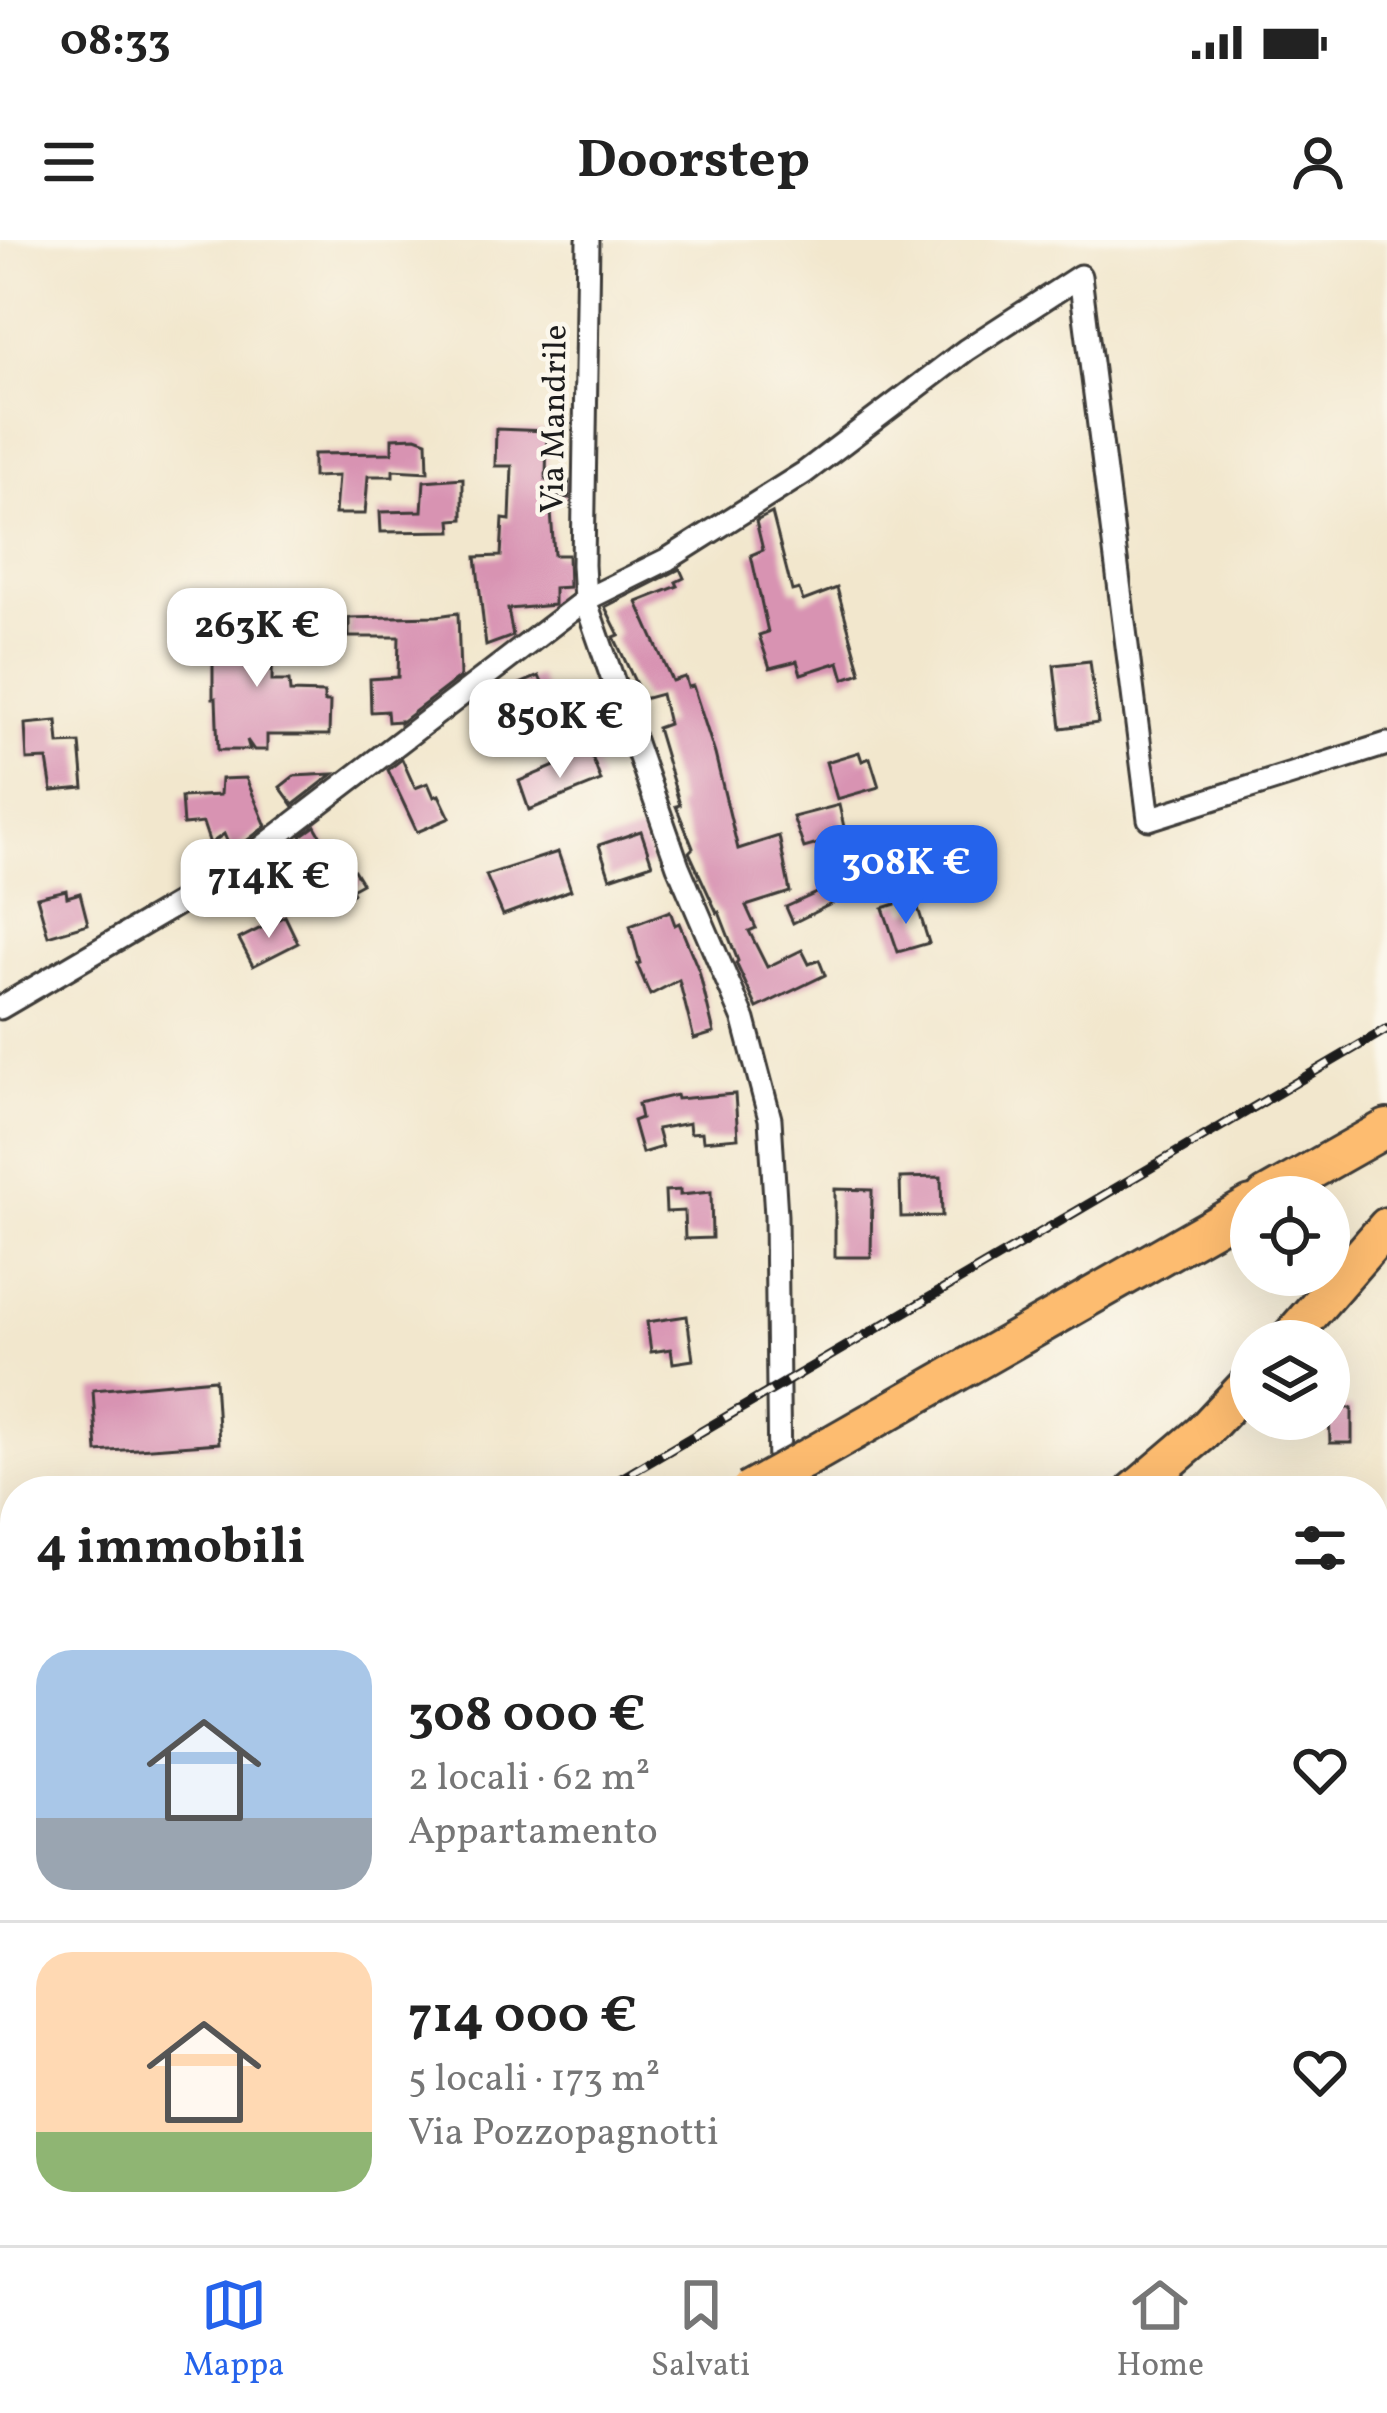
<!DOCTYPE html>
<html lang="it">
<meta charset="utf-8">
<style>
body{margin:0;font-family:Vollkorn,serif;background:#f6f6f6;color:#222;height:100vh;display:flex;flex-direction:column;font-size:45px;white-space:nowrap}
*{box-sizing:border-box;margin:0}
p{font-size:39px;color:#767676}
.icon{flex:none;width:66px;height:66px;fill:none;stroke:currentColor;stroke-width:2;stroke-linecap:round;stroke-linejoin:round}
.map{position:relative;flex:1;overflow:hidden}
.details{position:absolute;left:0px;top:1236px;width:1389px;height:771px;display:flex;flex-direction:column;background:#fff;border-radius:48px 48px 0 0;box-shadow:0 12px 48px #0002}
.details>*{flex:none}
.buttons{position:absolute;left:1230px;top:936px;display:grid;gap:24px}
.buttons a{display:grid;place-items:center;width:120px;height:120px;border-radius:50%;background:#fff;box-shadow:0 12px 48px #0002;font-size:60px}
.price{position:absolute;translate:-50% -102px;padding:0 27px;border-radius:24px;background:#fff;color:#222;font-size:39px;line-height:78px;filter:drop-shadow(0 3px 6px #0008)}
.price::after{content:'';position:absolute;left:50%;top:72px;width:36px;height:27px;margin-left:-18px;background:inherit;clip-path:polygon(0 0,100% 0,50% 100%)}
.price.selected{background:#2563eb;color:#fff}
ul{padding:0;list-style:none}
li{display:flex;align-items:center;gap:36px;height:300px;padding:0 36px}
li+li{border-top:3px solid #e0e0e0}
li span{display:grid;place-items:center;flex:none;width:336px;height:240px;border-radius:36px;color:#555}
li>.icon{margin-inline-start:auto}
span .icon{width:144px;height:144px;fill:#fffc;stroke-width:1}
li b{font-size:51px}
h2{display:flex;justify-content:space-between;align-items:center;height:144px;padding:0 36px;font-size:51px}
.status{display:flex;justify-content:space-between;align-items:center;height:84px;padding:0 60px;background:#fff;direction:ltr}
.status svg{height:33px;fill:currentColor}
header{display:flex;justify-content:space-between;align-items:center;height:156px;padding:0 36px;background:#fff;font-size:54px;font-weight:700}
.tab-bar{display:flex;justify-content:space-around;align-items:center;height:168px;border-top:3px solid #e0e0e0;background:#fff;font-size:33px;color:#767676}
.tab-bar a{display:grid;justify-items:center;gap:6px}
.tab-bar .selected{color:#2563eb}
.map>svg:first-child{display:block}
.building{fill:#d893b2}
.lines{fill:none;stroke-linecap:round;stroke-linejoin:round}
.minor-casing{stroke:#3c3a37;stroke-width:27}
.trunk-casing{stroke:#3c3a37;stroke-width:42}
.minor{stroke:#fff;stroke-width:21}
.trunk{stroke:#fdbc6f;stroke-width:36}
.rail-casing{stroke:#1c1c1c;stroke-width:10}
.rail{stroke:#fbf7ec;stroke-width:6;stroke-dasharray:18;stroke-linecap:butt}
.trunk-bridge-casing{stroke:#3c3a37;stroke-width:42;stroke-linecap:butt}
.trunk-bridge{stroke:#fdbc6f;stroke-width:36}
.labels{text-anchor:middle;stroke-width:9;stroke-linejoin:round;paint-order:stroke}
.street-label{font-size:33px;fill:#1c1c1c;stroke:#fbf7ec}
</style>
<div class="status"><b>08:33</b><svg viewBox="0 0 49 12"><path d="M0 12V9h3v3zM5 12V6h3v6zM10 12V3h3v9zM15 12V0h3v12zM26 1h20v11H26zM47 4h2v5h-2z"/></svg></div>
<header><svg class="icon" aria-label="menu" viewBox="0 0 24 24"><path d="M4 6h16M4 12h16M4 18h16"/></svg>Doorstep<svg class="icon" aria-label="person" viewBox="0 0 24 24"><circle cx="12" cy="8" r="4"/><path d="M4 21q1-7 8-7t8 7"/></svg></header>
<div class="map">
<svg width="1387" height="2005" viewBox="0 0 1387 2005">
<rect width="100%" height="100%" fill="#fbf7ec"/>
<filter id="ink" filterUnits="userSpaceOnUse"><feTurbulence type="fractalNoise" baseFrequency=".00833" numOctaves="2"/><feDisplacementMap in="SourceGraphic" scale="24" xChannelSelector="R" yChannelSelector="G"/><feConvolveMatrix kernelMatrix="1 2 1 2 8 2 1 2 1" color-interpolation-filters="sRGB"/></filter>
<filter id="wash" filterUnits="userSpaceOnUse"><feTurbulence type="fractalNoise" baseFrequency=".004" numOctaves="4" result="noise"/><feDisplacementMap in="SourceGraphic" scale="48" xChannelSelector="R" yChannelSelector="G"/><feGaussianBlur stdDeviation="2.7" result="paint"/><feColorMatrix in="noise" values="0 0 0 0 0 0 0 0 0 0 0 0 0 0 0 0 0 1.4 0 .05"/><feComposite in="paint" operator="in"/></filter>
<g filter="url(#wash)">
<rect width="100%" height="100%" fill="#f2e7cd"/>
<g id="blocks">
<!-- building -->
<g class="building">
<path d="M496,189L547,191L546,240L569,241V258L550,257L554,315H568L569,347L554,348V365L508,369L513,396L486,406L476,317L501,316L503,279L510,280L512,226H495Z"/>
<path d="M416,197L427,201L428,232L393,230V236H368L365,274H335L338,236L313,237V214L392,213V198Z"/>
<path d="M463,238V279L451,280L452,291L381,292L380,272L422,271L424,241Z"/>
<path d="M772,273L792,351L799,349L803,361L837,348L861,433L844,439L839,422L801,434L797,421L770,428L759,395L768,392L751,315L763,310L756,281Z"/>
<path d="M680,329L684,338L676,342L678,346L637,362L672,441L685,437L688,447L693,446L715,514L738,609L779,596L790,652L746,666L756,688L749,691L767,727L802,710L809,724L819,720L825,735L757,768L736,723L738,721L719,672L717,673L689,612L693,608L676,566L680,565L657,488L668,484L661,454L643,459L614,397L619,395L605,367Z"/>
<path d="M458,373L460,437L400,483V481L388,482L387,471L371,472L370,439L398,437L399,397H349V378L437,376Z"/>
<path d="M213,378L273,379L272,441H289L290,452L324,453V462H330L329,495H267V510H254L247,500L250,510H218L216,458H213Z"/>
<path d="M1090,421L1098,483L1061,488L1054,425Z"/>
<path d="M539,436L552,465L521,476L510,448Z"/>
<path d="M57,481L59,504L80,503L84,548L52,551L47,519L27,520L25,484Z"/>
<path d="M590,511L601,541L529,570L519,541Z"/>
<path d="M859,512L862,521L870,518L879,547L837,559L826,522Z"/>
<path d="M402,519L415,548L428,543L434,557L439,555L450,578L417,592L388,530Z"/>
<path d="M333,534L293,565L280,547L294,536Z"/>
<path d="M246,538L266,586L232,612L224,594L210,604L203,583L183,585L181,557L220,555L221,539Z"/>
<path d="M839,565L846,596L804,608L793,577Z"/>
<path d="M315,586L344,636L354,630L362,643L351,649L353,653L340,661L301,596Z"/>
<path d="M641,591L652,624L610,638L599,605Z"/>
<path d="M558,612L571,650L503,675L486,635Z"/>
<path d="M835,640L841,659L793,683L786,667L819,652L818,647Z"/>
<path d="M66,650L67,657L80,653L88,684L48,696L37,657Z"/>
<path d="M902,662L905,672L918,668L929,703L898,712L883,668Z"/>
<path d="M670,671L675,685L679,683L699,731L714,793L694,799L679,740L650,755L637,724L640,723L630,686Z"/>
<path d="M285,676L298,703L253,726L239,699Z"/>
<path d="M735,854L738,898L703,901L702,892L690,893L689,883L657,889L662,907L642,913L633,881L641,878L638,864L676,855L677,859Z"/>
<path d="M941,937L942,976L901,977L900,938Z"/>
<path d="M835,949L872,950L871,1017H835Z"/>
<path d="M680,950V955L711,952L712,998L685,999L684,971L666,972L665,951Z"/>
<path d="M687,1076L693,1120L673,1123L671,1109L651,1112L647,1082Z"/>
<path d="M215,1139L219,1203L97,1212L93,1150Z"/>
<path d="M1329,1168H1352V1203H1330Z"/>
<path d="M15,1402V1461L0,1462V1403Z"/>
</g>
</g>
</g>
<g filter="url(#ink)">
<use href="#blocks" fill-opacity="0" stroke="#3c3a37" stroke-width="3"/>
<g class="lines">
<defs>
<g id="minor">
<path d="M588,0L583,325L585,360L678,626L744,780L770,879L776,976L779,1239"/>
<path d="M0,768L225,636L585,360L668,319L804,233L966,110L1080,36L1149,579L1387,504"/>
<path d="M0,1504L15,1503"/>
<path d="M1374,1808L1387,1816"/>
<path d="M788,1992V2005"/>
<path d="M64,2005L65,1992"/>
<path d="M1379,2005L1387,1908"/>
</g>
<g id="trunk">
<path d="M1265,957L1387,888"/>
<path d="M1287,1101L1387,986"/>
<path d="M802,1221L1251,965"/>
<path d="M1134,1251L1202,1193L1251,1141"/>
<path d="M0,1772L15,1763"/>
</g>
</defs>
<!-- minor casing -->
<use href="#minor" class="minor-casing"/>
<!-- trunk casing -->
<use href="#trunk" class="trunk-casing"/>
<!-- minor -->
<use href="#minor" class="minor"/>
<!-- trunk -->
<use href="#trunk" class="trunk"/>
<defs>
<g id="rail">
<path d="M600,1251L1387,789"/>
<path d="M0,1610L15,1600"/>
</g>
</defs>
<!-- rail casing -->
<use href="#rail" class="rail-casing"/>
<!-- rail -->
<use href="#rail" class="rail"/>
<defs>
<path id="trunk-bridge" d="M748,1251L802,1221"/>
</defs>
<!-- trunk-bridge casing -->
<use href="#trunk-bridge" class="trunk-bridge-casing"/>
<!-- trunk-bridge -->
<use href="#trunk-bridge" class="trunk-bridge"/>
</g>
</g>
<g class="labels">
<!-- street labels -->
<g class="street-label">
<text transform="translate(552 179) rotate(-89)" y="12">Via Mandrile</text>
</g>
</g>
</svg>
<div class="buttons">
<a><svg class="icon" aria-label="locate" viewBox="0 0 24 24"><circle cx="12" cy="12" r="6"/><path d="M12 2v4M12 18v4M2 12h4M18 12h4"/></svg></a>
<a><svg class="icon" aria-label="layers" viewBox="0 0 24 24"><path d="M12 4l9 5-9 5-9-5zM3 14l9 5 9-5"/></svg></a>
</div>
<b class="price" style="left:257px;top:450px">263K €</b>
<b class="price" style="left:560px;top:541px">850K €</b>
<b class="price selected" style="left:906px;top:687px">308K €</b>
<b class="price" style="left:269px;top:701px">714K €</b>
<section class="details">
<h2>4 immobili<svg class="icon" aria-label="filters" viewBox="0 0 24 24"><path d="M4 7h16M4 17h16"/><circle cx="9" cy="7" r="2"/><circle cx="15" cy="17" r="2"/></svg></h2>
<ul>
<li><span style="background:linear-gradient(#a9c7e8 70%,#9aa5b1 0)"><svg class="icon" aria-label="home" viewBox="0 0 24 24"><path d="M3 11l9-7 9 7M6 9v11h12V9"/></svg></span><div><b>308 000 €</b><p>2 locali · 62 m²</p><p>Appartamento</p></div><svg class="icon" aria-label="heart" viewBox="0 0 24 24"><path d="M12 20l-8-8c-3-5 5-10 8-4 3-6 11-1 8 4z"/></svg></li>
<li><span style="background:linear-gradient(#ffd9b3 75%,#8fb573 0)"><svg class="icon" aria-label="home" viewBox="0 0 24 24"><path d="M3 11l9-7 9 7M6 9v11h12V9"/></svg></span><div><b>714 000 €</b><p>5 locali · 173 m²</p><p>Via Pozzopagnotti</p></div><svg class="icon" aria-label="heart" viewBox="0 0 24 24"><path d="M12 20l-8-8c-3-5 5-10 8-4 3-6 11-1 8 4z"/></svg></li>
</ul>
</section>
</div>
<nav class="tab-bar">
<a class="selected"><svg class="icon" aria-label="map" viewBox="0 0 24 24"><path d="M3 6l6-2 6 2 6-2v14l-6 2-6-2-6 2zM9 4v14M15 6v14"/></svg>Mappa</a>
<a><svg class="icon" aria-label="saved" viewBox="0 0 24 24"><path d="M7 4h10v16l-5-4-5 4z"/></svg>Salvati</a>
<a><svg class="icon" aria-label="home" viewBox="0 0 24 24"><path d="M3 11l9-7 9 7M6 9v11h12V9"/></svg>Home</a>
</nav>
